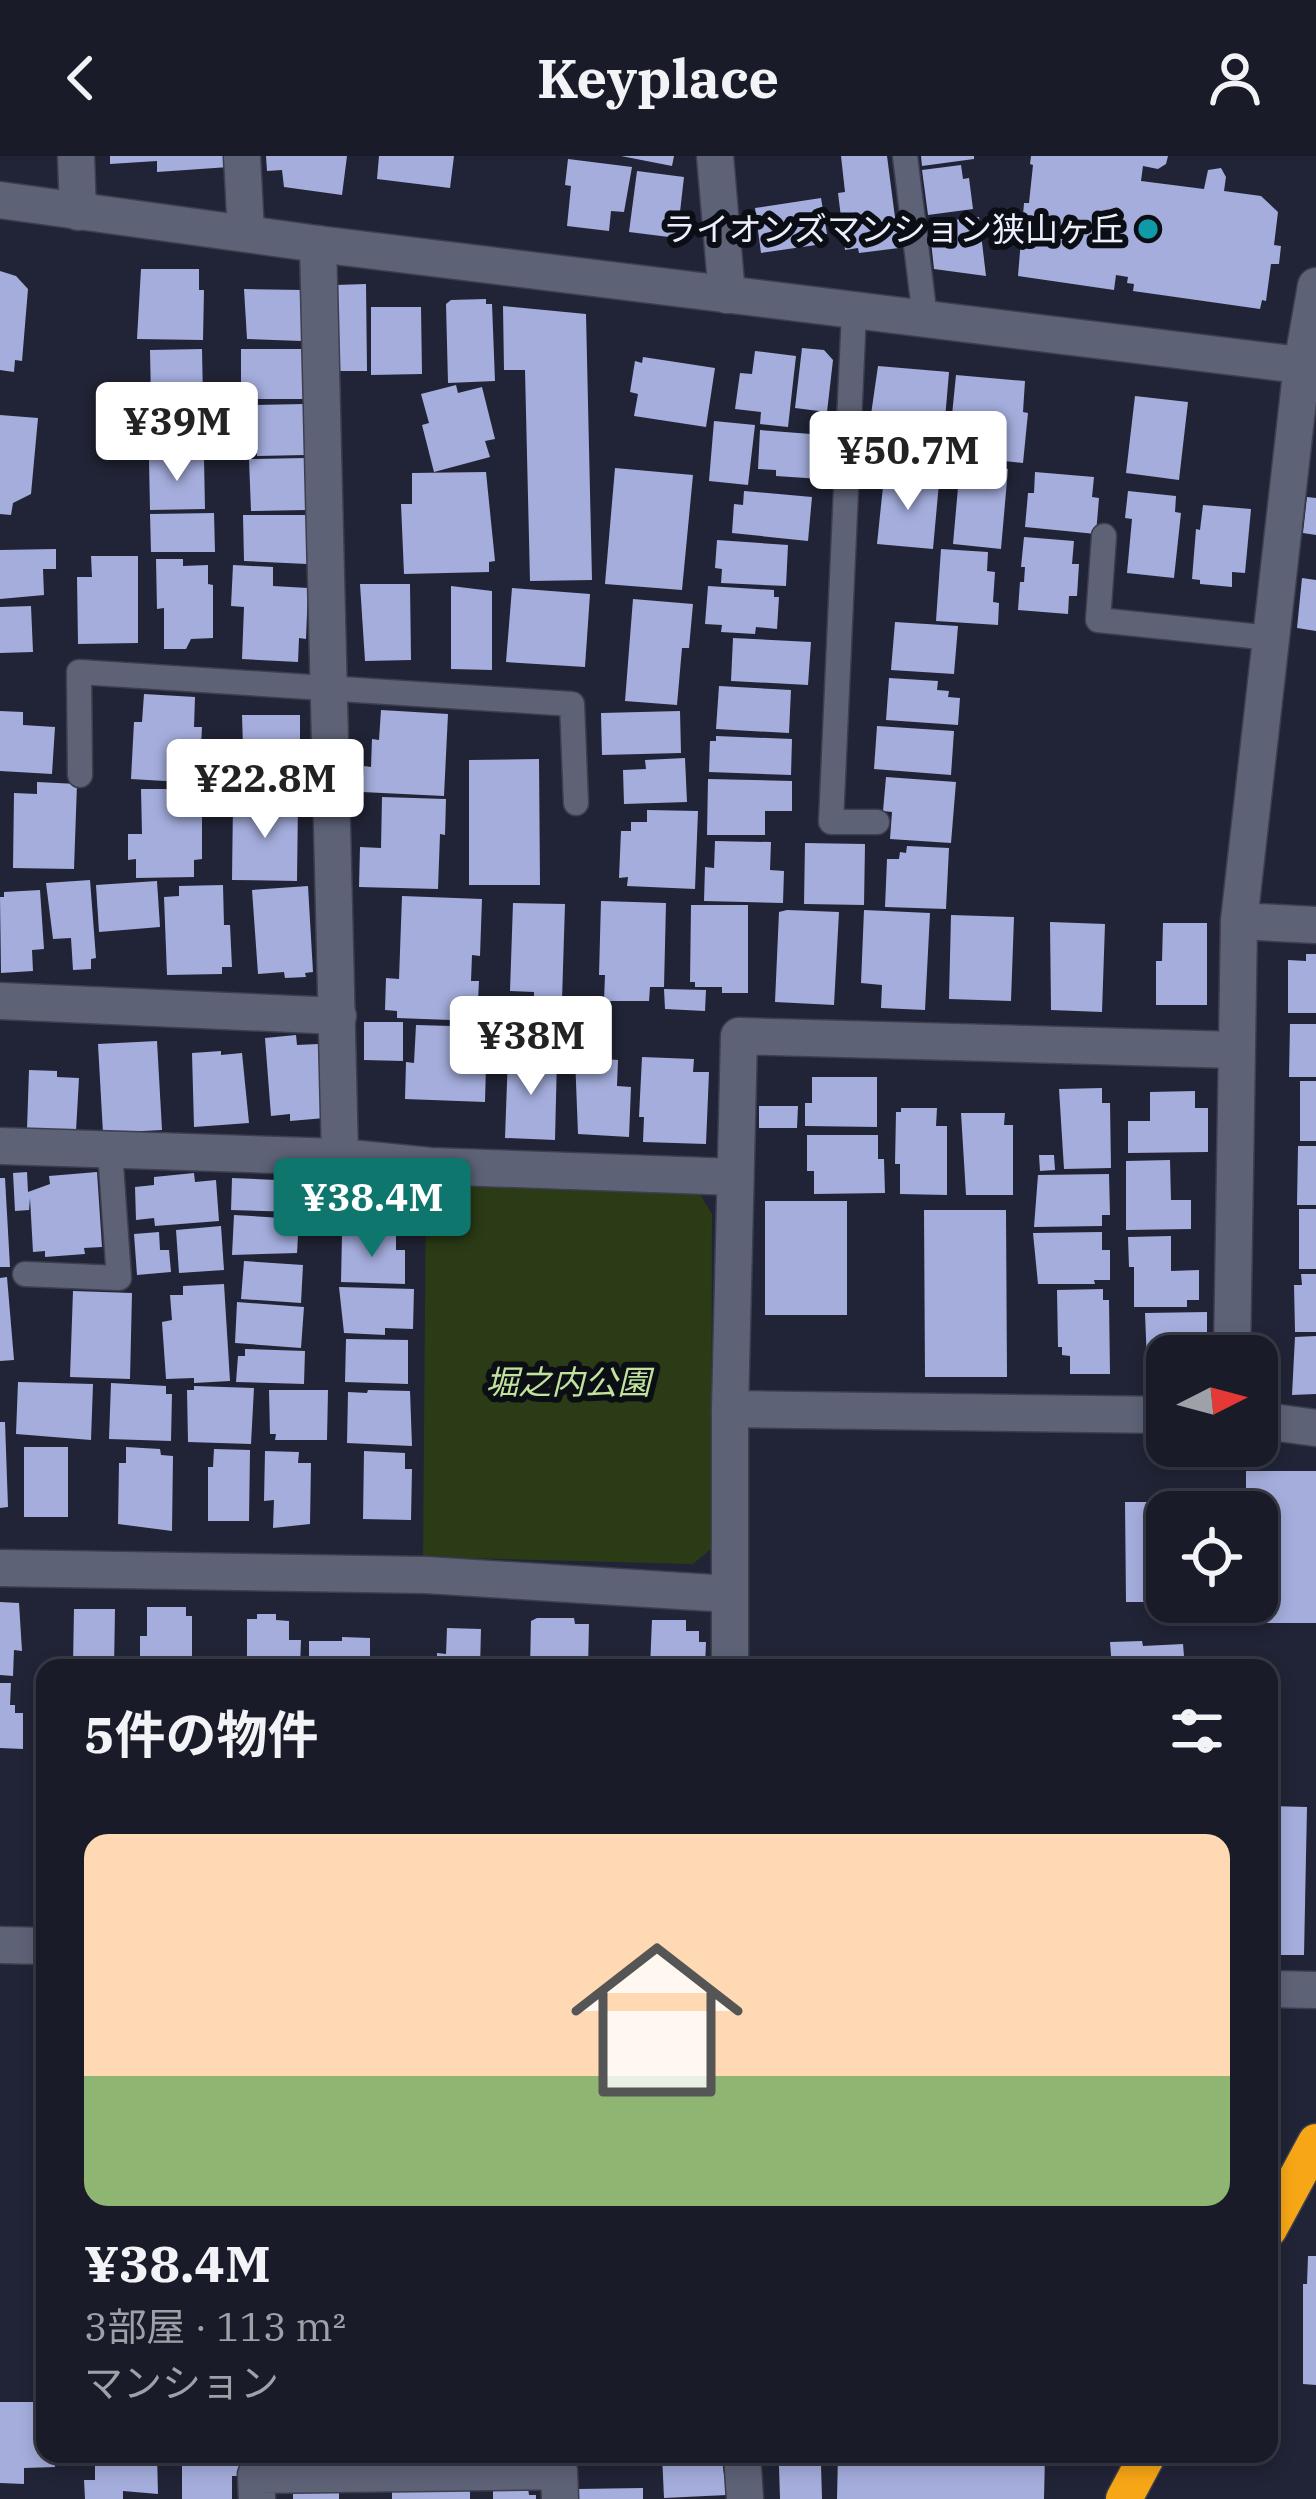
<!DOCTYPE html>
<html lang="ja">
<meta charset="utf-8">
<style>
body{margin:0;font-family:"IBM Plex Serif","Noto Sans JP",serif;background:#262834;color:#f1f3f6;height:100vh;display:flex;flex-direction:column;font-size:45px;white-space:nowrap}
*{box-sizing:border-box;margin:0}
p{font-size:39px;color:#9fa1a8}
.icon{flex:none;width:66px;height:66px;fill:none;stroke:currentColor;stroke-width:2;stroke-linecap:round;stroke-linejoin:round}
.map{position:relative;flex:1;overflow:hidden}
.side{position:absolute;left:36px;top:1503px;width:1242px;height:804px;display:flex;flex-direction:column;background:#191b28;border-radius:24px;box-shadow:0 6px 18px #0003,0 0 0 3px #373945}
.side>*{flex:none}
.needle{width:78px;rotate:84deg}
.controls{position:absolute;left:1146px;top:1179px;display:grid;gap:24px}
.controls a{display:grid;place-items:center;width:132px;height:132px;border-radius:24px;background:#191b28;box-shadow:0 6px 18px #0003,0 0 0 3px #373945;font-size:60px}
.price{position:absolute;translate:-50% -102px;padding:0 27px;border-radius:12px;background:#fff;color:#222;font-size:39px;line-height:78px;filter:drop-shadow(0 3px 6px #0008)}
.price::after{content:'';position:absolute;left:50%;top:72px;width:36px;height:27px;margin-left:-18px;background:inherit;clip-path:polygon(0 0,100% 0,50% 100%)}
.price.selected{background:#0f766e;color:#fff}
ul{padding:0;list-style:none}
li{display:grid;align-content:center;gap:24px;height:636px;padding:0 48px}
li+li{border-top:3px solid #373945}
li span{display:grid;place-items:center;height:372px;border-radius:24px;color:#555}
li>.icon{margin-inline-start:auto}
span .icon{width:216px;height:216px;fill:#fffc;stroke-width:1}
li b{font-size:51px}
h2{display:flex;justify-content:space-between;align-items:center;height:144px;padding:0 48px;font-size:51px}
header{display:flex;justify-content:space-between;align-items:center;height:156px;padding:0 48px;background:#191b28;font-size:54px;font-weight:800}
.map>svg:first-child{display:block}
.green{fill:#2a3b15}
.building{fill:#a4addc}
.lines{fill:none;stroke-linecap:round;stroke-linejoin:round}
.lane-casing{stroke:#3d3e4e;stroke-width:27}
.street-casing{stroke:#3d3e4e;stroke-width:39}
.secondary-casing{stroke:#3d3e4e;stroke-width:39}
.highway-casing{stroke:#3d3e4e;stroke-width:39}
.lane{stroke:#5e6277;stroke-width:24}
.street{stroke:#5e6277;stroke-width:36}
.secondary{stroke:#5e6277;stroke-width:36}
.highway{stroke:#f7a616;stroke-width:36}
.culture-dot{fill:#0f9aa8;stroke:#0c0e16;stroke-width:4.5}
.labels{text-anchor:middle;stroke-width:12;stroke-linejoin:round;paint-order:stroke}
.poi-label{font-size:33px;fill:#edf0fc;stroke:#0c0e16;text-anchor:end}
.park-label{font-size:33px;font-style:italic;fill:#c0e29b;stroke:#0c0e16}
</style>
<header><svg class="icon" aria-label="back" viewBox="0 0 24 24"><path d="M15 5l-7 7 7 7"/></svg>Keyplace<svg class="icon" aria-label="person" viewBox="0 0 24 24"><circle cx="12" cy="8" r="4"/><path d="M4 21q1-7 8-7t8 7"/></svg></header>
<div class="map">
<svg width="1316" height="2343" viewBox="0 0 1316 2343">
<rect width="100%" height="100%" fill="#212436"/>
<!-- green -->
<path class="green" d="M426,1028L698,1035L712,1058L711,1393L693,1408L423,1401Z"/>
<!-- building -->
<g class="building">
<path d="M110,0H228L229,11L157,16V5L110,8Z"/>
<path d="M266,0H347L342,39L284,31L282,14L267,15Z"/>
<path d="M379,0H454L450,32L377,23Z"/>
<path d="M621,0H674L672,10Z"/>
<path d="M841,0H887L899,92L859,97L858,92L845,94L838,37L845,36Z"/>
<path d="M921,0H974V3L922,10Z"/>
<path d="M1031,0H1168L1166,8L1158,13L1143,10L1141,25L1204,33L1208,14L1221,12L1226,21L1224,35L1261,40L1278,56L1274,89L1281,90L1279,108H1271L1266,145L1262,144L1260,153L1133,135L1134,128L1127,127L1128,121L1116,119L1114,134L1018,120L1024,47H1029L1033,9L1030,8Z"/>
<path d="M568,3L632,11L624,56L611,55L609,75L567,70L571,30L565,29Z"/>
<path d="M961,9L963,23L969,22L973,53L928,59L922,14Z"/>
<path d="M637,15L684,21L677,82L629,76Z"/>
<path d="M821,42L827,78H822L823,88L761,97L755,52Z"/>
<path d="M979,61L986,120L934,113L929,67Z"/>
<path d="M141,113H199V134H204L203,184L137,183Z"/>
<path d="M0,115L16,120L28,133L22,205L15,204L14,216L0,214Z"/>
<path d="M366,128L367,215H338L335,129Z"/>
<path d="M244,133L303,134L301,185L247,183Z"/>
<path d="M486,143V148H492L495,225L448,227L446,148L451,144Z"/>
<path d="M503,150L586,158L592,424L530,425L525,214H504Z"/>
<path d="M371,151H421L422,218L371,219Z"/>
<path d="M802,192L824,194L833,204L827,256L795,252Z"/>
<path d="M202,193L203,244L151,245L150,194Z"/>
<rect x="241" y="193" width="63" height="50"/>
<path d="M755,195L796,200L788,271L760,268L761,256L735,253L740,217L752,218Z"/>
<path d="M643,201L715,212L706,271L634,260L638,238L630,236L635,205L642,207Z"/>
<path d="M878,210L949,216L942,299L866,293Z"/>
<path d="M956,219L1025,225L1023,256L1028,257L1023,307L948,299Z"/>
<path d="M456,229L458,237L482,231L495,283L485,285L490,301L434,316L422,269L429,267L421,238Z"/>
<path d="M1135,240L1188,246L1179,324L1126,317Z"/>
<path d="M201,248L202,299H150L145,249Z"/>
<path d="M305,248L306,299L257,300V288H248V249Z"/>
<path d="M0,259L38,262L31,338L13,347L11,359L0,358Z"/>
<path d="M714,265L755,269L748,329L709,325Z"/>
<path d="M760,274L824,279L821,323L776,320V314L758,313Z"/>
<path d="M305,302L306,354L251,355L249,303Z"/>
<path d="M204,303L205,353L150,354L149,304Z"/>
<path d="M960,309L1008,313L1001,393L953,388Z"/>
<path d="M615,312L693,319L682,434L605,428Z"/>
<path d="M486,316L495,405L489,406V416L404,418L401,348H412V317Z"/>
<path d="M1035,316L1094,321L1092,341L1099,342L1096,378L1025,371L1028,337H1034Z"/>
<path d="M884,321L939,327L933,393L877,388Z"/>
<path d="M744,335L812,341L808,385L732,377L734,348L743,349Z"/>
<path d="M1128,335L1176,340L1175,356L1181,357L1174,422L1127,417L1132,363L1125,362Z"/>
<path d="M1307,341L1316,342V379L1303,377Z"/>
<path d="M1203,349L1251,353L1245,417L1232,416V431L1200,428V424L1192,423L1196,373L1200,374Z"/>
<path d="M214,357L215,396H151L150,358Z"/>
<path d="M243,359H306L307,408L244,405Z"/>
<path d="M1024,381L1074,385L1072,408H1079L1077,440H1069L1068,458L1018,454L1020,426H1024L1025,411H1021Z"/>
<path d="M717,384L788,389L786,430L721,427L722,413L715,412Z"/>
<path d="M56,393V413H43L44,439L0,443V394Z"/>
<path d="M941,393L988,396L987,415L995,416L993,446L999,447L998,469L936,465Z"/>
<path d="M91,400H138V487L78,488L77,421H92Z"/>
<path d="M156,403H183V410L208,409V428L213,429V482L191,483L186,493H164V452L157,453Z"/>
<path d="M233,409L273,411V430L308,432L306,483L299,482L298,506L242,503L244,451L231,450Z"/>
<path d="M1302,422L1316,424V475L1297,472Z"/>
<path d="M360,428H410L411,504L365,505Z"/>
<path d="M451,430L492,435V514L451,513Z"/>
<path d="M708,430L774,434V441H779L777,473L756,471L755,478L721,476L722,469L705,468Z"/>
<path d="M512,432L590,438L585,511L506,506Z"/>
<path d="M633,443L693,448L689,492H682L677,549L625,545Z"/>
<path d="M31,450L33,496L0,497V451Z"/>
<path d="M895,466L958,470L954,518L891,514Z"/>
<path d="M733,482L811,486L808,529L731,525Z"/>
<path d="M889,522L938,525L937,534L949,535L948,541L960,542L958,569L886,564Z"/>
<path d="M719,530L791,534L789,577L716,573Z"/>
<path d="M144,538L195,541L194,571H202L199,627L131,623L134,566H142Z"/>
<path d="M381,554L448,558L444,640L362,636L364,610L371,611L372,583L379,584Z"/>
<path d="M0,555L23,556V569L55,571L52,618L0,615Z"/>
<path d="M680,555L681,597L602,599L601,557Z"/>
<path d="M242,559H300V641H257V636H251V592H243Z"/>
<path d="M877,570L954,575L951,619L874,613Z"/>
<path d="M716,580L792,583L791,619L709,616L710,585H716Z"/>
<path d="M685,602L687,646L624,648L623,614L646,613L645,604Z"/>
<path d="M539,603L540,729H469V604Z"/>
<path d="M886,621L956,626L951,687L890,683L892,656L883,655Z"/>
<path d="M708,623L792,625V655H765V679H707Z"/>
<path d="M37,626L77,628L74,713L13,712L14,637L37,638Z"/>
<path d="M141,633H194L195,637H202V703L194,704V721L136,722V703L128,704V678H142Z"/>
<path d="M382,641L446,643L445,679L440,678L438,733L359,731L360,691L381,692Z"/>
<path d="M233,645L298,646L297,725L232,724Z"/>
<path d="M647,654L698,655L695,733L627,730L628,721L619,722L621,675H631V666H647Z"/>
<path d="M715,685L771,686L770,714L784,715L783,747L704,745L705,711L714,712Z"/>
<path d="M805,687L865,688L864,749L804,748Z"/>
<path d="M907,690L949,692L946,753L885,751L887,703H899L900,696L906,697Z"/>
<path d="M90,724L96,802L91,803V813L73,814L71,782L53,783L46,727Z"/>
<path d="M157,725L160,771L99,776L96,729Z"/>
<path d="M223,729L224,769H230L232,811H222V818L167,819L164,741L179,740V730Z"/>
<path d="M308,730L313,816L305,817L306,821L285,822L284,816L258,818L252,734Z"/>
<path d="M40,734L44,793L32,794L33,815L1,817L0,741H4V736Z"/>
<path d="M402,740L482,743L480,800L472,799L471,825H479L477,865L397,862V855L385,854L386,822L399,823Z"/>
<path d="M601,745L666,747L664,831H650L649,845H604L605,819H599Z"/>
<path d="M513,747L565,748L562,844L534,842V836L510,835Z"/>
<path d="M691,749H748V837H722V831H695V826H690Z"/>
<path d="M787,754L839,756L834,849L775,846L779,756Z"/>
<path d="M864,754L930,757L925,854L881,852L882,829L861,827Z"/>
<path d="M951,759L1014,761L1011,845L949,843Z"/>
<path d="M1050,766L1105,768L1102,856L1051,854Z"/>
<path d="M1163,767H1207V849H1156V805H1162Z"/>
<path d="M1306,798H1316V857H1288V804L1306,805Z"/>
<path d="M664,833L706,834L705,855L665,853Z"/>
<path d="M364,866H403V905L364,904Z"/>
<path d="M1290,868H1316V921H1289Z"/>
<path d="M416,869L487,871L485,946L405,943L406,906L414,907Z"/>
<path d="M296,879L297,889L318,888L325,962L290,965V958L271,960L265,882Z"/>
<path d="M157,885L162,974L103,977L98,888Z"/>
<path d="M221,895V899L242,897L249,967L194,971L192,897Z"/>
<path d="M508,899L557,901L555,984L505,982Z"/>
<path d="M575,901L618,904L617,930L631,931L629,981L578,978Z"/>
<path d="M642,901L694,903L693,916H709L706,988L643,986L644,961H639Z"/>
<path d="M29,914L57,915V921L79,922L76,975L27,973Z"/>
<path d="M812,921H877V971L805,970V947H812Z"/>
<rect x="1300" y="925" width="16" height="60"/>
<path d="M1102,932V947H1110L1111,1012L1064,1013L1059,933Z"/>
<path d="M1195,935V952H1208V996L1128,997V965H1150V936Z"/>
<path d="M759,950H798L797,972H759Z"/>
<path d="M901,952H937L936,970H947V1039L900,1038V1008H895L896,956H901Z"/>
<path d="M961,957H1005L1004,969H1013V1039H966Z"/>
<path d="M807,979H878V1003H884L885,1037L814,1038V1015H807Z"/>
<path d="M1298,990H1316V1049H1297Z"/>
<path d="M1039,999H1054L1055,1014L1040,1015Z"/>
<path d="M1170,1004L1171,1044H1191V1073L1126,1074V1005Z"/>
<path d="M27,1016L28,1036L50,1028L49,1020L97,1016L102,1091L84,1092L85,1098L45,1101V1095L33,1096L30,1042L29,1054L15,1055L13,1017Z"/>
<path d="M194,1017L195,1026L216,1024L219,1065L155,1070L154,1062L136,1064L135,1031L154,1029V1021Z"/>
<path d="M1109,1018L1110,1059H1102V1070L1034,1071L1038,1019Z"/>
<path d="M0,1022H5L10,1111H0Z"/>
<path d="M232,1022L298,1025L297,1056L231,1054Z"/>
<path d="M354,1025L403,1027V1043H409L408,1078L340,1076L341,1047L353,1048Z"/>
<rect x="765" y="1045" width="82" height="114"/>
<rect x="1299" y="1053" width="17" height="60"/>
<path d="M924,1054H1006L1007,1221H925Z"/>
<path d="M234,1059L299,1063L297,1097L232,1099Z"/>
<path d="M221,1070L224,1114L179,1117L176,1074Z"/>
<path d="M159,1076L160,1094H169L171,1116L137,1119L134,1078Z"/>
<path d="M1102,1076V1094H1110V1124H1094L1095,1128H1038L1033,1077Z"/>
<path d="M342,1079L396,1080V1094H405V1128L341,1126Z"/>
<path d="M1171,1080V1115L1199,1114V1144H1187V1151H1134V1111H1129L1128,1081Z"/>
<path d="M244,1105L303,1109L301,1147L241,1143Z"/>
<path d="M1301,1118H1316V1176H1295L1294,1129H1302Z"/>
<path d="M7,1121L14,1204L0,1205V1122Z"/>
<path d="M224,1128L230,1225L194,1227V1222L166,1223L162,1166L172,1164L170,1139H183V1130Z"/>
<path d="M339,1131L414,1133L413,1173L385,1172V1179L344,1177Z"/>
<path d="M1103,1133V1144H1109L1110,1218H1070V1200L1062,1199V1191H1058L1057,1134Z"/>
<path d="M73,1135L132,1137L130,1223L70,1221Z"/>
<path d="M237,1146L304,1151L301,1192L235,1187Z"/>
<path d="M1207,1156V1193H1195V1200H1167V1229L1155,1230L1154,1206L1147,1207L1145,1157Z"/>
<path d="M1316,1180V1238L1292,1239L1295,1181Z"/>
<path d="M346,1183L408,1184V1228L345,1226Z"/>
<path d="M245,1193L305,1195L304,1228L236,1226L238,1200H245Z"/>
<path d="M18,1226L93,1228L91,1284L16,1278Z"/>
<path d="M111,1227L166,1230V1238H172L171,1285L109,1283Z"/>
<path d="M194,1230L254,1232L251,1288L188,1286L187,1234H194Z"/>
<path d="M269,1234H328L327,1284H275L276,1278H270Z"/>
<path d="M368,1234L410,1235L412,1290L347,1287L348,1236L367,1237Z"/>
<path d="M0,1266H5L8,1351L0,1352Z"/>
<rect x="24" y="1291" width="44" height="70"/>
<path d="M126,1291L160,1293L161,1299L173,1300L172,1375L118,1368L119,1307H126Z"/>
<path d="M214,1293L250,1294L249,1365H208V1311H213Z"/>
<path d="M265,1295L299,1296L298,1307H311L310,1368L273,1372L274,1344L264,1345Z"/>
<path d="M364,1295L405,1297V1313H412L411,1364L363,1363Z"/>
<path d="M1246,1315H1316V1467H1246V1446H1257V1356H1246Z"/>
<path d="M1125,1346H1196V1356H1167V1446H1126Z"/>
<path d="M0,1446L19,1447L22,1495L14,1494L13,1520L0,1519Z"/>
<path d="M147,1451H186V1460H192V1512H140V1480H147Z"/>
<path d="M74,1453H115L114,1512H78V1508H73Z"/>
<path d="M257,1458H276V1464L289,1465V1484H301L300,1512H247V1463H257Z"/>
<path d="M537,1462H574L575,1468H589L588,1512H530L531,1465Z"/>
<path d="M652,1464H686V1475H699V1486H706L705,1512H650Z"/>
<path d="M447,1472L481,1473L480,1512H437V1497L446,1498Z"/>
<path d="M342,1481L370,1482V1512H309V1485H342Z"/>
<path d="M1142,1485L1143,1490L1183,1488L1184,1500H1197V1512H1112L1110,1486Z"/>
<path d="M0,1527H11L10,1549H15V1557H23V1593L0,1592Z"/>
<path d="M1269,1650L1307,1651L1304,1799H1269Z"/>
<path d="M1308,2100H1316V2229L1303,2228V2128H1307Z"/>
<path d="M0,2246H45V2298H55V2311L24,2312V2328L0,2327Z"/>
<path d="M95,2298H157L158,2338L123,2335V2343H85L84,2324H95Z"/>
<path d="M182,2298H239L240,2320H232V2343H182Z"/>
<path d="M662,2298H721L727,2339L664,2342Z"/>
<path d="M838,2298H1045L1044,2343H837Z"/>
<path d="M821,2309L822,2343H780L779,2310Z"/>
<path d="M528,2332L529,2339H536V2343H493V2333Z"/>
<path d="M643,2332V2343H578V2333Z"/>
<rect x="293" y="2334" width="46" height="9"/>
<rect x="392" y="2335" width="78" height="8"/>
</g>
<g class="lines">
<defs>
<g id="lane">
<path d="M905,0L925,162"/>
<path d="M854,156L831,666H877"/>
<path d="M1104,380L1098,464L1271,482"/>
<path d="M80,619L79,516L572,548L576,647"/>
<path d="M25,1118L119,1122L110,995"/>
</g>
<g id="street">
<path d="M76,0L78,56"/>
<path d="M242,0L246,77"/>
<path d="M715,0L727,139"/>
<path d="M318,88L340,1001"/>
<path d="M1239,765L1316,769"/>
<path d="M0,845L338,860"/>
<path d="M0,990L340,1001L430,1010L735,1021"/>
<path d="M1232,1200L1239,765L1302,209L1316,130"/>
<path d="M730,1253L1167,1259"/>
<path d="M1257,1264L1316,1272"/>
<path d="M0,1412L426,1419L729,1438"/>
<path d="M730,1512V1253L739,880L1236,894"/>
<path d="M0,1789L45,1790"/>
<path d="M1269,1833L1316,1834"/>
<path d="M742,2298L745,2343"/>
<path d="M257,2343L256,2319L559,2315L560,2343"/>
</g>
<path id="secondary" d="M0,44L318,88L1316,211"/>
<g id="highway">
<path d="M1269,2073L1316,1986"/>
<path d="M1124,2343L1148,2298"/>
</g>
</defs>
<!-- lane casing -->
<use href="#lane" class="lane-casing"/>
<!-- street casing -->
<use href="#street" class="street-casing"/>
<!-- secondary casing -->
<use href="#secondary" class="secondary-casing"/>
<!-- highway casing -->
<use href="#highway" class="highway-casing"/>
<!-- lane -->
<use href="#lane" class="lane"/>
<!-- street -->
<use href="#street" class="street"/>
<!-- secondary -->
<use href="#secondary" class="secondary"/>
<!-- highway -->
<use href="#highway" class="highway"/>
</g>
<!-- markers -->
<circle class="culture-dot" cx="1148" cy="73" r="12"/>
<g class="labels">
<!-- poi labels -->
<g class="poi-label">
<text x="1124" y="85">ライオンズマンション狭山ヶ丘</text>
</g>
<!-- park labels -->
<g class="park-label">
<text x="568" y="1238">堀之内公園</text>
</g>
</g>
</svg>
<div class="controls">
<a><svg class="needle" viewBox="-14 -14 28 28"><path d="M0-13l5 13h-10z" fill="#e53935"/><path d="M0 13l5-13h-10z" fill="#9fa1a8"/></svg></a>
<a><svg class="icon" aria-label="locate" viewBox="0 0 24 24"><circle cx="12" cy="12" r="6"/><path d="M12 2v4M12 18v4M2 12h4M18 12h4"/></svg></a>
</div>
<b class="price" style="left:177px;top:328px">¥39M</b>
<b class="price" style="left:908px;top:357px">¥50.7M</b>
<b class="price" style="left:265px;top:685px">¥22.8M</b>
<b class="price" style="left:531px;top:942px">¥38M</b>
<b class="price selected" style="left:372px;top:1104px">¥38.4M</b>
<section class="side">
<h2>5件の物件<svg class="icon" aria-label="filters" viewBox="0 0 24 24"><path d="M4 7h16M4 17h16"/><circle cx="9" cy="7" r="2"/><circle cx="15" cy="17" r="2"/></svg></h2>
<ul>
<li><span style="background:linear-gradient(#ffd9b3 65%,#8fb573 0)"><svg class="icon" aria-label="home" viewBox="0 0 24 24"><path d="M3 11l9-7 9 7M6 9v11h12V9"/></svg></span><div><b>¥38.4M</b><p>3部屋 · 113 m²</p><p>マンション</p></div></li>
</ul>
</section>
</div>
